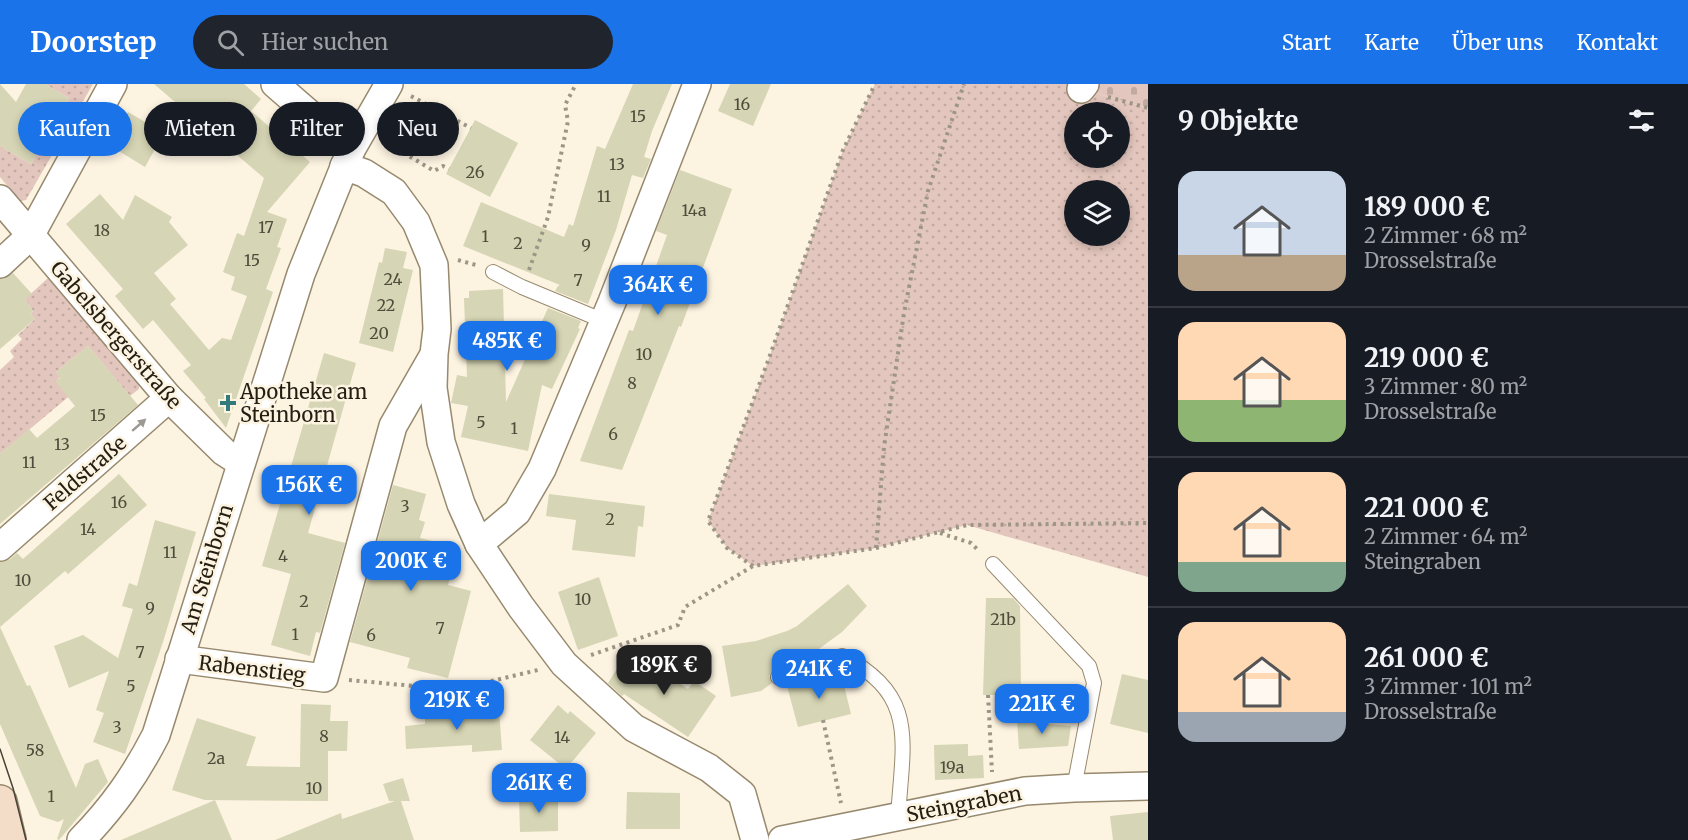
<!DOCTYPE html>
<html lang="de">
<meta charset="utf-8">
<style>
body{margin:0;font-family:Merriweather,serif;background:#20242c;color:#f1f3f6;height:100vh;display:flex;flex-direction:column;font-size:22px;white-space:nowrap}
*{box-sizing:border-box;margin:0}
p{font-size:20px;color:#9ea1a6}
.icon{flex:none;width:33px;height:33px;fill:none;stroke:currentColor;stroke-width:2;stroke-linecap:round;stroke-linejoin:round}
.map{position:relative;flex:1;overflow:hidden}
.side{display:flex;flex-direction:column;background:#171b24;width:540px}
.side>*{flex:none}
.guide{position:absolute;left:18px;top:18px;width:570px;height:54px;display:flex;gap:12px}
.fabs{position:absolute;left:1064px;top:18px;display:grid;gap:12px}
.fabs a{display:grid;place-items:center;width:66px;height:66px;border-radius:50%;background:#171b24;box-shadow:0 3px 9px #0003;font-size:30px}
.price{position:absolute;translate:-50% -51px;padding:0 14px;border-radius:12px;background:#1a73e8;color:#fff;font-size:20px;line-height:39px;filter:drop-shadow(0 2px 3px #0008)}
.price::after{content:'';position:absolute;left:50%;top:36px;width:18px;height:14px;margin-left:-9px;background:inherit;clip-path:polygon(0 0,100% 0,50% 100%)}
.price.selected{background:#222;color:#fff}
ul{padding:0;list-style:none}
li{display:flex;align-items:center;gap:18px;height:150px;padding:0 30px}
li+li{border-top:2px solid #363941}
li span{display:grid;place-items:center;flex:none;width:168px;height:120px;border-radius:18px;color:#555}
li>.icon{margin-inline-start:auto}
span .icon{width:72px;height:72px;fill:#fffc;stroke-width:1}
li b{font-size:26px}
h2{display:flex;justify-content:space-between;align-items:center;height:72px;padding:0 30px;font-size:26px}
.pill{padding:0 21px;border-radius:27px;background:#171b24;box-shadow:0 3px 9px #0003;font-size:21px;line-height:54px}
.pill.selected{background:#1a73e8;color:#fff}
header{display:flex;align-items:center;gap:36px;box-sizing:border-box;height:84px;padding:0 30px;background:#1a73e8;color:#fff}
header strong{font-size:28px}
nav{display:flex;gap:33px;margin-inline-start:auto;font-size:21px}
.search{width:420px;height:54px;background:#20242c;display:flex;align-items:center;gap:15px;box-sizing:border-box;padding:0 21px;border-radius:33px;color:#9ea1a6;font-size:22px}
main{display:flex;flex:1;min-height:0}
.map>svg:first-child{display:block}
.grass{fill:url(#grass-dots);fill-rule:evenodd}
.cemetery{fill:url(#cemetery-stones)}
.building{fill:#d6d5b5}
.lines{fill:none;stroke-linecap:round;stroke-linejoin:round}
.lane-casing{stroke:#97896e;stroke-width:16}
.street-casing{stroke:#97896e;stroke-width:30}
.secondary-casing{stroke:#97896e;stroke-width:36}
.path{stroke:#9d9586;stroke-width:4;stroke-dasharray:3 4.5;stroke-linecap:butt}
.lane{stroke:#fff;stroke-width:14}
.street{stroke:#fff;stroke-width:27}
.secondary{stroke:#f3ddc8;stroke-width:33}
.tram{stroke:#494337;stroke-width:1.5}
.oneway{fill:#9c9994}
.poi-dot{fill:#317b7b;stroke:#fcf3e1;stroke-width:2}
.labels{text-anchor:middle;stroke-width:5;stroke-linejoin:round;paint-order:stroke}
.number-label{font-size:16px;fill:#504b3b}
.street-label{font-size:20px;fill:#231d12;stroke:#fcf3e1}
.poi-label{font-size:20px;fill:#231d12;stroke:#fcf3e1;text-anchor:start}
</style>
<header>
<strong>Doorstep</strong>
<div class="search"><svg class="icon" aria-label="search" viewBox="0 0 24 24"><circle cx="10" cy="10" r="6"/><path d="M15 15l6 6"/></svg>Hier suchen</div>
<nav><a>Start</a><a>Karte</a><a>Über uns</a><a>Kontakt</a></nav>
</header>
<main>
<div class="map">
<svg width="1148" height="756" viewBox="0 0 1148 756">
<defs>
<pattern id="grass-dots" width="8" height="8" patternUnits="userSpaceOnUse" patternTransform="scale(1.5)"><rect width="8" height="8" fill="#e3c6bd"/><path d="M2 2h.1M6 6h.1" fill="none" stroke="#c2aaa1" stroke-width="1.8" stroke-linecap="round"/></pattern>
<pattern id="cemetery-stones" width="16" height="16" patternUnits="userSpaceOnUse" patternTransform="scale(1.5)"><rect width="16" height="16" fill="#e3c6bd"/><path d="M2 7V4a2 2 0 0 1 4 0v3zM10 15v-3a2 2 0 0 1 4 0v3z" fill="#c2aaa1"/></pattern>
</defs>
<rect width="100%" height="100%" fill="#fcf3e1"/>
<!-- grass -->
<g class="grass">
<path d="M45,0H93L26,116L20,117L0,93V62L31,80L69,14Z"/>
<path d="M875,0H1074L1081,5L1148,24V493L967,441L876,464L753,482L727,464L708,437L768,277L843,66ZM1074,28H1119V74H1074ZM1074,106H1119V152H1074Z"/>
<path d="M48,194L72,222L83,213L139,280L129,288L139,300V305L130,312L88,262L56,288L60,293L56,297L73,309L0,370V286L14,273L10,267L22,255L18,251L35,235L30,230L33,227L25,215Z"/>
</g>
<!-- cemetery -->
<path class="cemetery" d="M1085,0H1148V24L1081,5Z"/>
<!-- building -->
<g class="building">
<path d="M0,0L16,18L26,0H45L69,14L31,80L0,62Z"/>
<path d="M154,0H244L261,15L251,27L310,78L267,128L287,135L277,163L281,164L266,205L273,208L226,344L204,315L206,314L183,287L191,281L153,236L143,245L115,212L123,205L66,140L100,110L123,136L135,111L172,133L169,138L188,161L154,189L176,215L170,220L209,266L222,254L231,256L247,212L231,206L235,193L223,188L237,149L244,152L264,94Z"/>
<path d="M633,0H672L652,47L644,73L651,75L643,94L632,91L616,146L588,220L555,207L558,202L560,201L463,162L481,118L564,153L569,140L573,142L597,62L605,65Z"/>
<path d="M730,0H771L753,42L718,27Z"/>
<path d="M128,28L164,49L145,83L109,61Z"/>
<path d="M475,36L518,59L490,113L446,90Z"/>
<path d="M680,86L732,105L681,243L679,242L622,386L580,377L629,246L633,247L667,151L656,147Z"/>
<path d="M385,164L407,168L403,184L413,186L393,268L359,259L379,178L382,179Z"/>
<path d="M13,189L32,210L25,215L33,227L30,230L35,235L0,265V195H4Z"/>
<path d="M503,205L506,318L548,224L581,237L578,244L580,245L552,305L542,301L528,367L461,353L468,322L451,319L457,291L467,293L464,214H469V207Z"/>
<path d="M88,262L138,321L0,440V370L29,345L37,354L75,322L55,297L60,294L56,288Z"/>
<path d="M324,269L356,279L308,449L345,459L320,549L316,548L310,572L271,561L291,490L262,482Z"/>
<path d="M119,390L147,421L68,490L65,487L0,543L27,602L30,601L76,704L85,680L98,675L108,698L59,756L57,755L64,735L58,738L40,732L0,640V478L10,475L17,469L23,475Z"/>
<path d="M393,401L426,410L419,436L425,438L420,454L457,463L448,501L471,507L448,594L407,584L410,574L350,558Z"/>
<path d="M549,410L645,422L643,443L638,442L635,473L572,466L576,436L546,432Z"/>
<path d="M155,436L196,448L163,558L125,670L93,658L104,629L96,626L109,587L69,604L54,562L83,551L118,574L133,525L122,522L129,499L137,502Z"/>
<path d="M599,493L618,552L578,566L558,508Z"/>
<path d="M848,500L867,522L842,548L805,575L772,587L769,592L772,599L761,607L731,613L722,562L756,557L787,547L797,542Z"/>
<path d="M986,514H1013L1020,522L1021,611H983Z"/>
<path d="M625,572L633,596L647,577L688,605L694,597L716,612L688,653L624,610L622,612L608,599Z"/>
<path d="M841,589L851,630L798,643L787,602Z"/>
<path d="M1122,590L1148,596V649L1110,640Z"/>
<path d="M301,620L331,621L330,637H348L347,667H328V717L205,716L172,706L197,634L256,653L246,682L300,683Z"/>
<path d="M558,621L568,630L570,627L596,649L566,685L530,656Z"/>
<path d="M499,625L502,666L472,668V661L406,665L405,642L425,640V629Z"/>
<path d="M1017,637L1071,642L1068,662L1019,665Z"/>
<path d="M968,660V672L983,671L984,694L935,696L934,661Z"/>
<path d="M403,694L410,717H401L414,756H275L341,729L342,735L395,717H389L383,700Z"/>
<path d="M627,708L680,709V745H626Z"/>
<path d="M558,712V747L520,748L519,713Z"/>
<path d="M215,716L232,756H121Z"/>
<path d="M1148,728V756H1113L1110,732Z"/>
</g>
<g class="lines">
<defs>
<g id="lane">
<path d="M493,188L522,203L604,237"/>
<path d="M993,480L1089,582L1094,599L1074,704"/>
<path d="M778,593L842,572C920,611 902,660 898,734"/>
</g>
<g id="street">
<path d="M275,0L351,66"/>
<path d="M1081,5L1085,0"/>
<path d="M344,82L364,89L394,108L416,138L434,181L437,245L434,270L433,304L441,358L461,420L479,460L521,523L564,580L634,644L709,684L742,710L755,756"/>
<path d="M0,115L169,314L224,368L241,379"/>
<path d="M0,180L30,152L113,0"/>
<path d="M479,460L517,428L542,385L612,218L697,0"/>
<path d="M0,463L169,314"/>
<path d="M179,575L324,594L393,342L432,274"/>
<path d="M81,756C113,723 135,692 156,651L301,190L351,66L389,0"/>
<path d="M782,756L1025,707L1074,704L1148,702"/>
</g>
<path id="secondary" d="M0,718L9,756"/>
</defs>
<!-- lane casing -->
<use href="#lane" class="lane-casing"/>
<!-- street casing -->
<use href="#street" class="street-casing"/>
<!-- secondary casing -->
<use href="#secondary" class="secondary-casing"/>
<!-- path -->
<g class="path">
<path d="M411,12L471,44"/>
<path d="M1108,13L1148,24"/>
<path d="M384,57L434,87L443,82L449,85"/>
<path d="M458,176L476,181"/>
<path d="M529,186L548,133L568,37L565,21L576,0"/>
<path d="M940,449L971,459L979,467"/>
<path d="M876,464L884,363L904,229L928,107L964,0"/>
<path d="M753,482L727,464L708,437L768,277L843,66L875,0"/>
<path d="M591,571L678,541L685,523L753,482L876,464L967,441L1148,439"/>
<path d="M349,596L414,602L479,600L538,586"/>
<path d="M988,611L992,688"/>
<path d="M823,636L841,719"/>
</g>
<!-- lane -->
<use href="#lane" class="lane"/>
<!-- street -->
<use href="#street" class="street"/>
<!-- secondary -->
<use href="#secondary" class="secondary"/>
<!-- tram -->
<path class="tram" d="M0,665L13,704L26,756"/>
</g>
<!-- one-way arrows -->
<defs><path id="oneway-solid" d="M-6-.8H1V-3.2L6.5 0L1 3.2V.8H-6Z" transform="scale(1.5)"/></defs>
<use class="oneway" href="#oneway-solid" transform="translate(139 341) rotate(-41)"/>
<!-- markers -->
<path class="poi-dot" d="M225 310h6v6h6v6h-6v6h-6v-6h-6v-6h6z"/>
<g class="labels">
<!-- number labels -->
<g class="number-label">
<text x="742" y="26">16</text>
<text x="638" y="38">15</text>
<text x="617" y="86">13</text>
<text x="475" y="94">26</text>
<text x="604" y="118">11</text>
<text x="694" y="132">14a</text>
<text x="266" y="149">17</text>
<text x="102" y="152">18</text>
<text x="485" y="158">1</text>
<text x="518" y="165">2</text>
<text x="586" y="167">9</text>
<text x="252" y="182">15</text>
<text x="393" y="201">24</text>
<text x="578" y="202">7</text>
<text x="386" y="227">22</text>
<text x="379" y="255">20</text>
<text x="644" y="276">10</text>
<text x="632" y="305">8</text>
<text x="98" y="337">15</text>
<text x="481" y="344">5</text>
<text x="514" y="350">1</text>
<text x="613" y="356">6</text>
<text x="62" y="366">13</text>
<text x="29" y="384">11</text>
<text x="119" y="424">16</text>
<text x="405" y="428">3</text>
<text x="610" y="441">2</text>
<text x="88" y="451">14</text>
<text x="170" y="474">11</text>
<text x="283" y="478">4</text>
<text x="23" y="502">10</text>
<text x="583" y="521">10</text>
<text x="304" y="523">2</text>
<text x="150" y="530">9</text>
<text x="1003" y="541">21b</text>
<text x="440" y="550">7</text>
<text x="295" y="556">1</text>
<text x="371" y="557">6</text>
<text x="140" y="574">7</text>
<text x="131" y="608">5</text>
<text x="117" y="649">3</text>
<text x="324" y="658">8</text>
<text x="562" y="659">14</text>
<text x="35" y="672">58</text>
<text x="216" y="680">2a</text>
<text x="952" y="689">19a</text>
<text x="314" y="710">10</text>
<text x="51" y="718">1</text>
</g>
<!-- street labels -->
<g class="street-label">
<text transform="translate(116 251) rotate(49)" y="7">Gabelsbergerstraße</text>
<text transform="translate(85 389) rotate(-41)" y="7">Feldstraße</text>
<text transform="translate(207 485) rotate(-73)" y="7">Am Steinborn</text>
<text transform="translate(252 585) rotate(7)" y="7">Rabenstieg</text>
<text transform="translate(964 720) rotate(-11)" y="7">Steingraben</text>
</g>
<!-- poi labels -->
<g class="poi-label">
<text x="240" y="315">Apotheke am<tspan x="240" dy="23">Steinborn</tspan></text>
</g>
</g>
</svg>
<div class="fabs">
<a><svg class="icon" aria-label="locate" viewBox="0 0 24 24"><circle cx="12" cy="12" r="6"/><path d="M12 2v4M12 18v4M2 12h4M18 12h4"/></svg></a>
<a><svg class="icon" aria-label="layers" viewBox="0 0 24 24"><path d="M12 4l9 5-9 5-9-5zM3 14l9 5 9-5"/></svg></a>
</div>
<b class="price" style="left:658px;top:232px">364K €</b>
<b class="price" style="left:507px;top:288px">485K €</b>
<b class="price" style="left:309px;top:432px">156K €</b>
<b class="price" style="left:411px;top:508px">200K €</b>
<b class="price selected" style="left:664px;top:612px">189K €</b>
<b class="price" style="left:819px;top:616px">241K €</b>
<b class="price" style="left:457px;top:647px">219K €</b>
<b class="price" style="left:1042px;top:651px">221K €</b>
<b class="price" style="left:539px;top:730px">261K €</b>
<div class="guide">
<a class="pill selected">Kaufen</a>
<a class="pill">Mieten</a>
<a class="pill">Filter</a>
<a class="pill">Neu</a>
</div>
</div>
<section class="side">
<h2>9 Objekte<svg class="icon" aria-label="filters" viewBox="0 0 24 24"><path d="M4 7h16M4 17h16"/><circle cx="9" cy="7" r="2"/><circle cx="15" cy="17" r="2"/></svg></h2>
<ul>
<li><span style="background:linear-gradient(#c9d6e8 70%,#b9a48a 0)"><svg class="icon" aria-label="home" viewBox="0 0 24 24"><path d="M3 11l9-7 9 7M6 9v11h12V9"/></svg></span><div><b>189 000 €</b><p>2 Zimmer · 68 m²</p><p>Drosselstraße</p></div></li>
<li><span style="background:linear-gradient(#ffd9b3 65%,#8fb573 0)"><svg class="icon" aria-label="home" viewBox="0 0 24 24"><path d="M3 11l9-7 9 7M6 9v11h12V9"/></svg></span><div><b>219 000 €</b><p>3 Zimmer · 80 m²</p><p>Drosselstraße</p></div></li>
<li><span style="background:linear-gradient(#ffd9b3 75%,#7fa58c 0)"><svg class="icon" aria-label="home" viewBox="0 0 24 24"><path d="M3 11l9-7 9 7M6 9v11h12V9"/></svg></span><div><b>221 000 €</b><p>2 Zimmer · 64 m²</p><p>Steingraben</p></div></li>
<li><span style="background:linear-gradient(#ffd9b3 75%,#9aa5b1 0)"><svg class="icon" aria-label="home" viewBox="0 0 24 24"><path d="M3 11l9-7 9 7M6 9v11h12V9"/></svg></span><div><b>261 000 €</b><p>3 Zimmer · 101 m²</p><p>Drosselstraße</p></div></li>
</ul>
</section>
</main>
